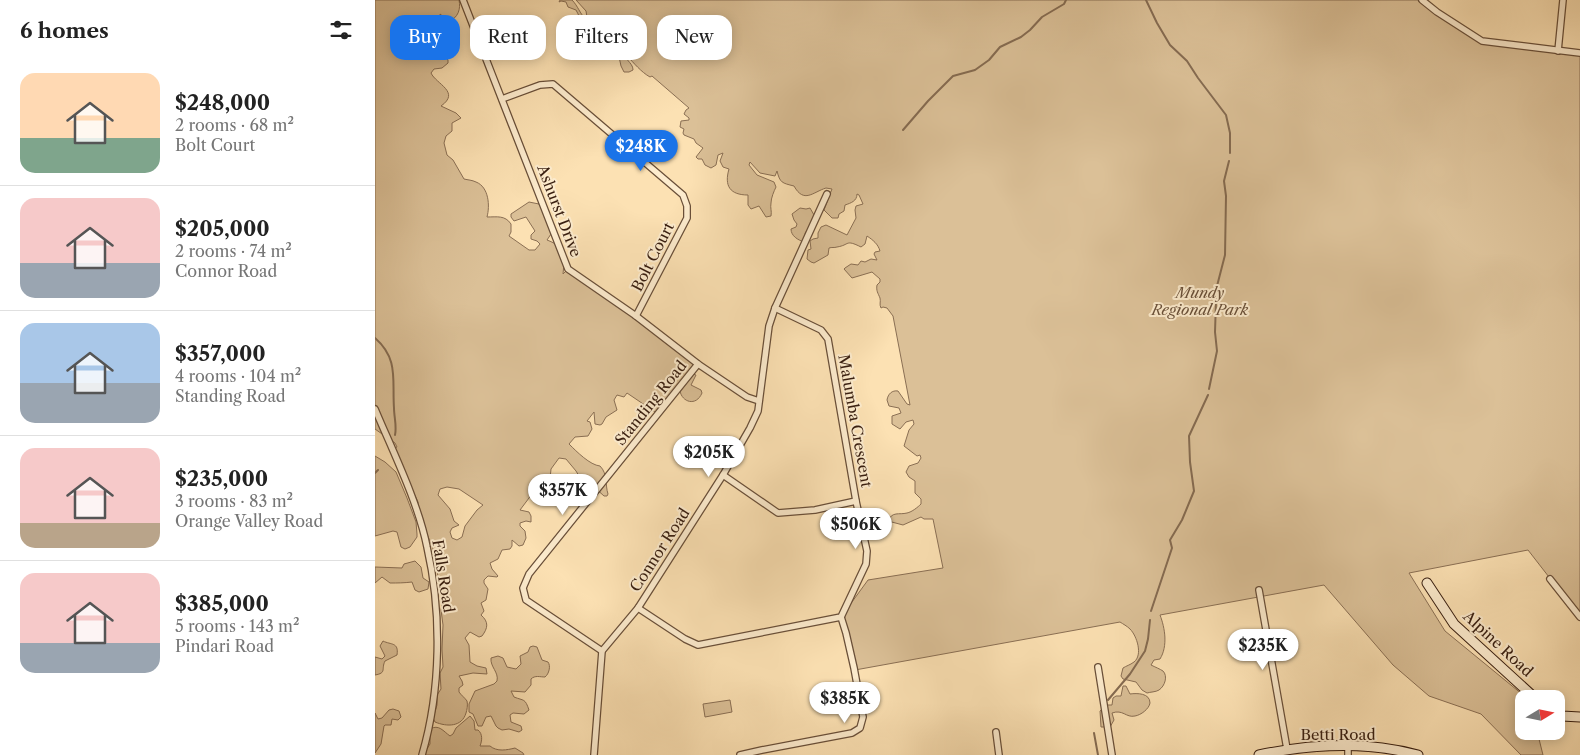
<!DOCTYPE html>
<meta charset="utf-8">
<style>
body{margin:0;font-family:"Libre Caslon Text",serif;background:#f6f6f6;color:#222;height:100vh;display:flex;flex-direction:column;font-size:19px;white-space:nowrap}
*{box-sizing:border-box;margin:0}
p{font-size:16px;color:#767676}
.icon{flex:none;width:28px;height:28px;fill:none;stroke:currentColor;stroke-width:2;stroke-linecap:round;stroke-linejoin:round}
.map{position:relative;flex:1;overflow:hidden}
.side{display:flex;flex-direction:column;background:#fff;width:375px}
.side>*{flex:none}
.top-card{position:absolute;left:15px;top:15px;width:475px;height:45px;display:flex;gap:10px}
.needle{width:32px;rotate:80deg}
.controls{position:absolute;left:1140px;top:690px;display:grid;gap:10px}
.controls a{display:grid;place-items:center;width:50px;height:50px;border-radius:10px;background:#fff;box-shadow:0 2px 12px #0003;font-size:25px}
.price{position:absolute;translate:-50% -42px;padding:0 11px;border-radius:18px;background:#fff;color:#222;font-size:16px;line-height:32px;filter:drop-shadow(0 1px 2px #0008)}
.price::after{content:'';position:absolute;left:50%;top:30px;width:15px;height:11px;margin-left:-8px;background:inherit;clip-path:polygon(0 0,100% 0,50% 100%)}
.price.current{background:#1a73e8;color:#fff}
ul{padding:0;list-style:none}
li{display:flex;align-items:center;gap:15px;height:125px;padding:0 20px}
li+li{border-top:1px solid #e0e0e0}
li span{display:grid;place-items:center;flex:none;width:140px;height:100px;border-radius:15px;color:#555}
li>.icon{margin-inline-start:auto}
span .icon{width:60px;height:60px;fill:#fffc;stroke-width:1}
li b{font-size:21px}
h2{display:flex;justify-content:space-between;align-items:center;height:60px;padding:0 20px;font-size:21px}
.pill{padding:0 18px;border-radius:15px;background:#fff;box-shadow:0 2px 12px #0003;font-size:18px;line-height:45px}
.pill.current{background:#1a73e8;color:#fff}
main{display:flex;flex:1;min-height:0}
.map>svg:first-child{display:block}
.green{fill:#dbc097;stroke:#8a6f54;fill-rule:evenodd}
.lines{fill:none;stroke-linecap:round;stroke-linejoin:round}
.stream{stroke:#856b51;stroke-width:2}
.street-casing{stroke:#694f39;stroke-width:8}
.secondary-casing{stroke:#381e10;stroke-width:11}
.street{stroke:#fdecce;stroke-width:5.5}
.secondary{stroke:#fdecce;stroke-width:9}
.labels{text-anchor:middle;stroke-width:4;stroke-linejoin:round;paint-order:stroke}
.street-label{font-size:15px;fill:#381e10;stroke:#fdecce}
.park-label{font-size:15px;font-style:italic;fill:#694f38;stroke:#fdecce}
</style>
<main>
<section class="side">
<h2>6 homes<svg class="icon" aria-label="filters" viewBox="0 0 24 24"><path d="M4 7h16M4 17h16"/><circle cx="9" cy="7" r="2"/><circle cx="15" cy="17" r="2"/></svg></h2>
<ul>
<li><span style="background:linear-gradient(#ffd9b3 65%,#7fa58c 0)"><svg class="icon" aria-label="home" viewBox="0 0 24 24"><path d="M3 11l9-7 9 7M6 9v11h12V9"/></svg></span><div><b>$248,000</b><p>2 rooms · 68 m²</p><p>Bolt Court</p></div></li>
<li><span style="background:linear-gradient(#f6c9c9 65%,#9aa5b1 0)"><svg class="icon" aria-label="home" viewBox="0 0 24 24"><path d="M3 11l9-7 9 7M6 9v11h12V9"/></svg></span><div><b>$205,000</b><p>2 rooms · 74 m²</p><p>Connor Road</p></div></li>
<li><span style="background:linear-gradient(#a9c7e8 60%,#9aa5b1 0)"><svg class="icon" aria-label="home" viewBox="0 0 24 24"><path d="M3 11l9-7 9 7M6 9v11h12V9"/></svg></span><div><b>$357,000</b><p>4 rooms · 104 m²</p><p>Standing Road</p></div></li>
<li><span style="background:linear-gradient(#f6c9c9 75%,#b9a48a 0)"><svg class="icon" aria-label="home" viewBox="0 0 24 24"><path d="M3 11l9-7 9 7M6 9v11h12V9"/></svg></span><div><b>$235,000</b><p>3 rooms · 83 m²</p><p>Orange Valley Road</p></div></li>
<li><span style="background:linear-gradient(#f6c9c9 70%,#9aa5b1 0)"><svg class="icon" aria-label="home" viewBox="0 0 24 24"><path d="M3 11l9-7 9 7M6 9v11h12V9"/></svg></span><div><b>$385,000</b><p>5 rooms · 143 m²</p><p>Pindari Road</p></div></li>
</ul>
</section>
<div class="map">
<svg width="1205" height="755" viewBox="0 0 1205 755">
<rect width="100%" height="100%" fill="#fce1b3"/>
<filter id="stains"><feTurbulence type="fractalNoise" baseFrequency=".004" numOctaves="4"/><feColorMatrix values="0 0 0 0 .2 0 0 0 0 .09 0 0 0 0 .02 0 0 0 .5 -.17"/></filter>
<radialGradient id="worn" r=".72"><stop offset=".6" stop-color="#630" stop-opacity="0"/><stop offset="1" stop-color="#630" stop-opacity=".3"/></radialGradient>
<!-- green -->
<g class="green">
<path d="M0,0H84C86,9 83,18 74,21L65,14L66,25H58L56,28L53,44L73,60V63L67,68L59,69L56,73C61,84 86,92 66,106L81,113L86,118L77,123V131L71,136L69,143L72,155L78,160L89,179C93,180 97,180 101,182C114,187 115,206 112,217C122,217 130,215 136,224V232L134,236L154,250H160L165,244L162,241L156,239V235L160,231L151,217L139,221L136,217V214L154,202L164,204L179,225L178,231L172,240C178,242 181,245 186,246L190,253L188,274L193,269L323,364L283,414L252,393L249,397L242,395L239,400L242,410L231,417L227,424L225,425L220,424L219,412L212,421L215,422L217,429L213,436L200,437L194,444C202,452 215,465 225,466C233,474 230,485 233,494L232,496H229L219,487L213,477L204,476L201,471L191,459L184,458L176,469L175,479L169,486L171,494H157L145,510L154,512L156,516V522L151,521L145,523V526L150,531L151,538L148,545L144,546L137,540V546L135,549L127,550L123,559L115,563L117,569L123,576L122,577L113,576L109,580V583L113,589L111,600L106,603L109,611L106,615C114,622 113,628 107,636L104,637L95,632L90,638L94,645L95,662L102,666L111,668L112,674L98,673L84,676L87,681L88,685L84,688V692C86,695 90,698 92,701C93,705 92,710 91,713C87,727 72,727 60,722L58,718L62,705V695L66,689L65,673L68,667L67,649L68,625L66,610L68,599L59,558L58,549L52,534L47,516L43,509V502L36,487L30,477L19,449L22,447L20,443L0,429ZM72,487L84,489L108,505L102,510L90,526L87,537L82,540L77,538L75,532L77,528L84,525L79,521L75,509L63,495L65,489Z"/>
<path d="M185,0H197C203,6 205,14 210,18L212,17L211,11L201,0H1047L1107,41L1205,53V617L1153,550L1034,573L1070,631L1153,699H1149V731H1162L1168,755H1146L1106,714L1054,696L1018,665L949,585L785,615C790,628 793,646 785,659L779,660L776,665C780,667 785,669 788,671C793,676 790,686 784,690C781,692 775,692 772,693L767,690L761,682L748,679L746,676L748,668C751,666 755,665 759,662C768,655 762,636 755,629C752,626 748,624 745,622L480,670L466,617L493,580L568,568L558,519H549L546,517L528,525L513,521C517,511 524,515 532,513C537,512 543,507 546,504V499L540,493V481L534,477L531,472L534,466L543,463L546,458L545,455L542,456L529,446L534,430L539,424L538,420L531,422L525,429L517,424V416L526,413L524,408L514,406L512,400C513,394 517,390 523,391L532,404L535,405L518,316L512,308L508,307L506,308C504,304 506,302 505,298C503,293 501,291 502,285L505,282V279L497,272L477,278L469,269L470,268L476,264L483,265L486,261L490,262L496,259L502,260L499,254L500,252L505,251C503,244 498,240 492,236L490,244L486,247C470,239 475,245 462,247C459,248 457,247 454,248L453,255L439,263L436,262L432,259L433,250L436,249L435,241L438,239L443,238V233L446,227L451,225L472,235L481,218L480,210L481,206L488,204L484,195L482,194C482,201 476,203 470,205L469,211L464,214L463,218H457L449,210L452,202L451,194H455L457,189L451,188C438,192 429,204 419,186C407,183 405,183 402,171L400,176L385,173L375,162L374,165L382,175L399,182L401,187C399,191 396,198 396,203C395,208 397,211 396,216L391,217L384,206L376,209L373,205V195C355,195 349,186 354,169L348,167L345,161L348,153L343,155L341,165L336,168L330,165L327,159H323L321,157L328,148L321,143L319,139L309,135L308,133L309,129L305,127L306,121L314,120V118L309,114L311,110L314,108L277,76L275,77C266,72 259,63 252,56H250C252,61 258,64 258,70L254,72H249L246,66L243,52L238,43L239,34L236,31L232,38L236,47L235,49H228L224,42L226,20H221L219,22L223,31L222,33H216C206,25 207,21 201,10L193,7L191,2L186,1L184,2Z"/>
<path d="M425,208L431,209L435,208L439,215L436,226L430,233L433,239L429,242C423,240 416,236 416,229L421,227L422,224L419,220L417,214Z"/>
<path d="M318,374L321,375L316,385L326,390L327,393C321,407 307,402 305,391Z"/>
<path d="M0,456L10,462L21,472L32,498L41,522L42,534V537L35,547L30,549L26,547L22,532L18,531L0,536Z"/>
<path d="M40,561L46,567L48,578L54,582L53,589L44,592L40,590L37,582C29,583 22,583 15,583L7,577L0,583V567L27,568L29,564Z"/>
<path d="M8,641C16,645 24,642 22,655L10,661C6,669 12,673 0,675V657L7,659L10,656L5,646Z"/>
<path d="M158,646L162,647L167,660L173,662C176,666 174,674 170,677C165,677 160,675 156,679V685L150,692L136,691L139,697C149,701 150,698 154,710L149,714L138,713L135,715L136,722L146,726L147,730L144,732L134,729L127,730L123,728L121,726L116,716L111,717L107,726H103L98,714L94,712V704L100,691L119,684L122,681C124,672 115,667 116,658L123,656L128,658L132,667L141,669L146,664L145,656L153,652L155,647Z"/>
<path d="M748,686H751L755,694C762,693 775,693 775,703C774,709 766,715 760,716C751,718 748,709 737,713L739,720L735,727H726L725,711L732,705H737L738,698L741,696H746Z"/>
<path d="M355,700L357,712L330,717L328,704Z"/>
<path d="M18,709L24,711L26,717L23,720L17,719L16,725H10L9,726L6,744L0,753V713L3,719L7,718L14,710Z"/>
<path d="M95,716L99,721L100,730H103C108,734 107,741 105,746H115C122,752 132,750 140,748L148,753L149,755H48L55,744V729C64,724 68,731 75,736L78,734L81,728Z"/>
</g>
<g class="lines">
<!-- stream -->
<g class="stream">
<path d="M771,0L782,23L795,45L812,61L823,78L851,115L855,133V153"/>
<path d="M528,130L553,101L578,76L600,70L614,60L625,47L646,37L655,30L667,17L689,4L691,0"/>
<path d="M0,338C24,359 17,380 19,408C19,417 22,426 20,435"/>
<path d="M834,389L842,351L840,332L841,301L842,286L850,255L851,196L849,181L854,161"/>
<path d="M0,473L3,470"/>
<path d="M776,611L797,548L795,540L807,520L819,491L815,462L814,436L833,395"/>
<path d="M733,700L755,674L770,651L773,639L775,620"/>
<path d="M719,733L723,755"/>
</g>
<defs>
<g id="street">
<path d="M88,0L193,269L261,316L323,364L372,397L384,401"/>
<path d="M1047,0L1062,12L1107,41L1205,53"/>
<path d="M1183,51L1188,0"/>
<path d="M127,99L165,85L178,84L308,195L312,206V218L261,316"/>
<path d="M0,409C18,452 43,502 52,547C67,613 66,690 47,755"/>
<path d="M348,475L403,513L440,510L481,501"/>
<path d="M1175,579L1205,617"/>
<path d="M884,590L912,749"/>
<path d="M263,608L310,639L323,645L466,617L491,564L492,551L481,501L453,339L446,330L400,308"/>
<path d="M227,651L151,600L148,588L154,574L323,364"/>
<path d="M723,667L737,755"/>
<path d="M621,732L624,755"/>
<path d="M973,746V755"/>
<path d="M219,755L227,651L263,608L348,475L375,428L383,411L394,326L400,308L452,194"/>
<path d="M365,755L387,750L477,733L485,728L488,717L479,668L471,633L466,617"/>
</g>
<g id="secondary">
<path d="M1052,583L1079,624L1161,699"/>
<path d="M1181,712L1187,716L1205,717"/>
<path d="M884,755C935,744 992,741 1043,755"/>
</g>
</defs>
<!-- street casing -->
<use href="#street" class="street-casing"/>
<!-- secondary casing -->
<use href="#secondary" class="secondary-casing"/>
<!-- street -->
<use href="#street" class="street"/>
<!-- secondary -->
<use href="#secondary" class="secondary"/>
</g>
<g class="labels">
<!-- street labels -->
<g class="street-label">
<text transform="translate(184 211) rotate(69)" y="5">Ashurst Drive</text>
<text transform="translate(278 257) rotate(-63)" y="5">Bolt Court</text>
<text transform="translate(276 403) rotate(-51)" y="5">Standing Road</text>
<text transform="translate(480 421) rotate(80)" y="5">Malumba Crescent</text>
<text transform="translate(285 550) rotate(-57)" y="5">Connor Road</text>
<text transform="translate(68 576) rotate(81)" y="5">Falls Road</text>
<text transform="translate(1123 644) rotate(43)" y="5">Alpine Road</text>
<text x="963" y="740">Betti Road</text>
</g>
<!-- park labels -->
<g class="park-label">
<text x="825" y="298">Mundy<tspan x="825" dy="17">Regional Park</tspan></text>
</g>
</g>
<rect width="100%" height="100%" filter="url(#stains)"/>
<rect width="100%" height="100%" fill="url(#worn)"/>
</svg>
<div class="controls">
<a><svg class="needle" viewBox="-14 -14 28 28"><path d="M0-13l5 13h-10z" fill="#e53935"/><path d="M0 13l5-13h-10z" fill="#767676"/></svg></a>
</div>
<b class="price current" style="left:266px;top:172px">$248K</b>
<b class="price" style="left:334px;top:478px">$205K</b>
<b class="price" style="left:188px;top:516px">$357K</b>
<b class="price" style="left:481px;top:550px">$506K</b>
<b class="price" style="left:888px;top:671px">$235K</b>
<b class="price" style="left:470px;top:724px">$385K</b>
<div class="top-card">
<a class="pill current">Buy</a>
<a class="pill">Rent</a>
<a class="pill">Filters</a>
<a class="pill">New</a>
</div>
</div>
</main>
